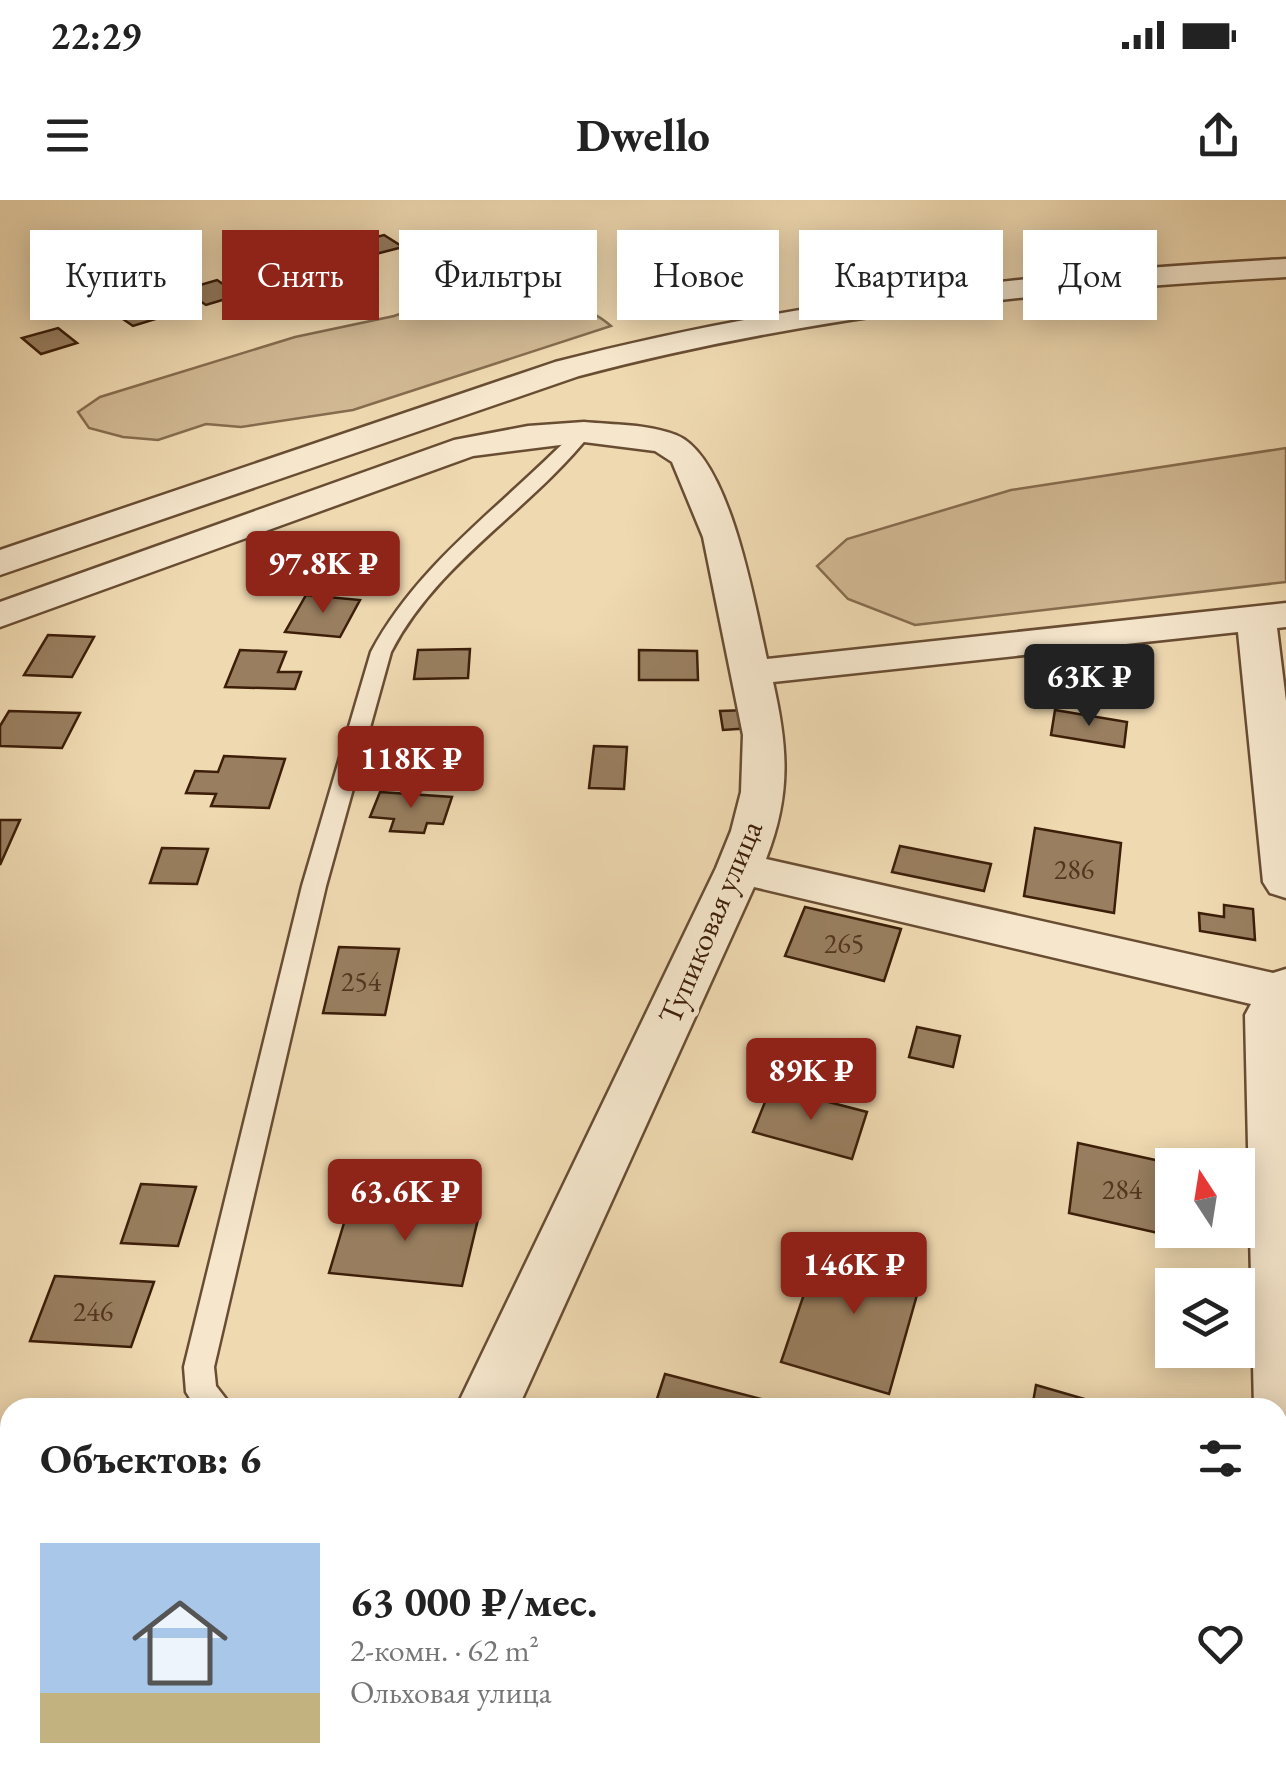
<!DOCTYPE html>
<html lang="ru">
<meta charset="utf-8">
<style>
body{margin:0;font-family:"EB Garamond",serif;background:#f6f6f6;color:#222;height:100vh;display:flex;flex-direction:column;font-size:38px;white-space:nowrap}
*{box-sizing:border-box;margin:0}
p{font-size:32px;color:#767676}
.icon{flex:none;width:55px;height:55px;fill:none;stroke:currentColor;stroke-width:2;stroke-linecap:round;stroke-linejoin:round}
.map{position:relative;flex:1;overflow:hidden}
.details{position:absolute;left:0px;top:1198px;width:1288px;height:392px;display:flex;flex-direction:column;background:#fff;border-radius:30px 30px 0 0;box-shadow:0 5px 25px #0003}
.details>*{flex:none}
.top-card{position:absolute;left:30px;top:30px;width:1228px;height:90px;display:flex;gap:20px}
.needle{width:65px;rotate:348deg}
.tools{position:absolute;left:1155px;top:948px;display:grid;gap:20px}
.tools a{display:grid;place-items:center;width:100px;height:100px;border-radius:0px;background:#fff;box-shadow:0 5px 25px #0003;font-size:50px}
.price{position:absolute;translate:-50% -85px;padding:0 22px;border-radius:10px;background:#8f2418;color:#fff;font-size:32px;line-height:65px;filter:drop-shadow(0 2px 5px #0008)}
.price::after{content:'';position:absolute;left:50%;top:60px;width:30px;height:22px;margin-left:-15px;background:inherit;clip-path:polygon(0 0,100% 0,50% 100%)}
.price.selected{background:#222;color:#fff}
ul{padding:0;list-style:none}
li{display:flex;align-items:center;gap:30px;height:250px;padding:0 40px}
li+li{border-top:2px solid #e0e0e0}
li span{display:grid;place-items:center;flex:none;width:280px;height:200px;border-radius:0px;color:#555}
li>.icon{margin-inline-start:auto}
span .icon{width:120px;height:120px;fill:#fffc;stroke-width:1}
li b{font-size:42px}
h2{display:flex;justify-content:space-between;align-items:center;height:120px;padding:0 40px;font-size:42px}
.pill{padding:0 35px;border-radius:0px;background:#fff;box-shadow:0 5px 25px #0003;font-size:35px;line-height:90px}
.pill.selected{background:#8f2418;color:#fff}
.status{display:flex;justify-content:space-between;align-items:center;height:70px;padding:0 50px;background:#fff;direction:ltr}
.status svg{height:28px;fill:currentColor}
header{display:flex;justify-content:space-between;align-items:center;height:130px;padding:0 40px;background:#fff;font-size:45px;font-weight:700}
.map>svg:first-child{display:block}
.green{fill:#d1b994;stroke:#866c4e;stroke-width:2.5}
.building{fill:#997f60;stroke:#3c1e09;stroke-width:2.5}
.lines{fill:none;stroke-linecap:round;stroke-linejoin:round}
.service-casing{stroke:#694d33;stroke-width:5}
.minor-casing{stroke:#694d33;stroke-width:5}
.tertiary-casing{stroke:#694d33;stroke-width:5}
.service{fill:#f5e6cc;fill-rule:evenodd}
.minor{fill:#f5e6cc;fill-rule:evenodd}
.tertiary{fill:#f5e6cc;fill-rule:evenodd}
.labels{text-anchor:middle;stroke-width:10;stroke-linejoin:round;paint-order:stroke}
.number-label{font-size:28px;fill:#53361f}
.street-label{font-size:32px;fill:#3c1e09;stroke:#f5e6cc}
</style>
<div class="status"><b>22:29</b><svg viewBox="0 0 49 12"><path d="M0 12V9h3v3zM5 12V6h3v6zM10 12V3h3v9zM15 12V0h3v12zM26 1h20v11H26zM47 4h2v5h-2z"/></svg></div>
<header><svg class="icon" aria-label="menu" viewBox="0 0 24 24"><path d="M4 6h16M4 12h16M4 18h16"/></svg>Dwello<svg class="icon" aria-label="share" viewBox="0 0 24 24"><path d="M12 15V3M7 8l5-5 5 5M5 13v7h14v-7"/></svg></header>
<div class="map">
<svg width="1286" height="1589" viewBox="0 0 1286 1589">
<rect width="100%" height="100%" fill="#efd9b1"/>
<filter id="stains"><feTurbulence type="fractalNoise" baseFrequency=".002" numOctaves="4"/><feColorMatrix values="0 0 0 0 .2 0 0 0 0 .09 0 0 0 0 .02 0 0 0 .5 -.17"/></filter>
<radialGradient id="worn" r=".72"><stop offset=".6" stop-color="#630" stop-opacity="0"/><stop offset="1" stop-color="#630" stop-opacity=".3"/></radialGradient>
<!-- green -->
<g class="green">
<path d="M500,67L528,72L526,85C554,102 587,104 611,126L353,210L241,227L206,224L158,240L123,237L89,228L78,212L100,197L295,137L394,116L423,106L446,79Z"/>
<path d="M1286,248V382L915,425L848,399L817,366L847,339L1011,290Z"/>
</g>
<!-- building -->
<g class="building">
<path d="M384,35L403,47L368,56L349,44Z"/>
<path d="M289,60L313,74L282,84L258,70Z"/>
<path d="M217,80L239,95L206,105L183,90Z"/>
<path d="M146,103L165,116L133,126L114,113Z"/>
<path d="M58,128L77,143L41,154L22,138Z"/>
<path d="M306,395L360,400L340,437L285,432Z"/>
<path d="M48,435L94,437L72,477L24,475Z"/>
<path d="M470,449L468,478L414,479L418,450Z"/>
<path d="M240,450L286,452L278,472H301L295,489L225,487Z"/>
<path d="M639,450L697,451L698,480H639Z"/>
<path d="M748,510L752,528L723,530L720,511Z"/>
<path d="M1055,510L1127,522L1124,547L1051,535Z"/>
<path d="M9,511L80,513L62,548L0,546V526Z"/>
<path d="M594,546L627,547L624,589L589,588Z"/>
<path d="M224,556L285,559L269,608L211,606L216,594L186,593L195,571L218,572Z"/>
<path d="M380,592L452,597L443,624L427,623L424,633L390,631L394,619L370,617Z"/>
<path d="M0,620H20L0,665Z"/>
<path d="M1035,628L1121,643L1114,713L1024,696Z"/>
<path d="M900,646L991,664L984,691L892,672Z"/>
<path d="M162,648L208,649L197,684L150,683Z"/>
<path d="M1224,705L1253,709L1255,740L1200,731L1199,713L1224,717Z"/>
<path d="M805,707L901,729L884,781L785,756Z"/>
<path d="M339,747L399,749L385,815L323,813Z"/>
<path d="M917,827L960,836L953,867L909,857Z"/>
<path d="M771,887L867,912L852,959L753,932Z"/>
<path d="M1078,943L1178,965H1172V1030H1207V1044L1069,1013Z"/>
<path d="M141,984L196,987L178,1046L121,1043Z"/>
<path d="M350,1003L479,1015L462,1086L329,1073Z"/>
<path d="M822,1041L924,1070L889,1194L781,1162Z"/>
<path d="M55,1076L154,1082L131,1147L30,1141Z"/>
<path d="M665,1174L773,1202L792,1208H654Z"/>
<path d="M1036,1185L1112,1207V1208H1032Z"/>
<path d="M113,1580H240L236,1589H108Z"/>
<path d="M1061,1580H1170V1589H1060Z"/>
</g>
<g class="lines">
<defs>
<path id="service" d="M578,228L592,232C530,311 438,361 391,452L326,686L214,1167L216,1186L233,1208H196L186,1192L184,1167L302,686L371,452C419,361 508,302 578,228Z"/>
<g id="minor">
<path d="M584,222C614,225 648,224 676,235C730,256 755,406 767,459L1286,403V427L1277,428L1286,501V698L1270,693L1263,682L1238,432L773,482C788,548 791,595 766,659L1273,773L1286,769V1248L1278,1245V1208H1254L1245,815L1251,804L754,687L518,1208H456L716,668L731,631L741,592L743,535L703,337L672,262L655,251L584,242L473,256L0,427V402L454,240L528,226Z"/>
<path d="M313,1580H387L384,1589H310Z"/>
</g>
<path id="tertiary" d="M1286,59V77C1049,90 809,115 579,176L0,375V350L555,162C793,100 1040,72 1286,59Z"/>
</defs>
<!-- service casing -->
<use href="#service" class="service-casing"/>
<!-- minor casing -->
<use href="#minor" class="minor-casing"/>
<!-- tertiary casing -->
<use href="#tertiary" class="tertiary-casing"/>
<!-- service -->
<use href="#service" class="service"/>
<!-- minor -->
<use href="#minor" class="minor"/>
<!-- tertiary -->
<use href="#tertiary" class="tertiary"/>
</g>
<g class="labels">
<!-- number labels -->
<g class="number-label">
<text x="1074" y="679">286</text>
<text x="844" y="753">265</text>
<text x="361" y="791">254</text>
<text x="1122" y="999">284</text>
<text x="93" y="1121">246</text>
</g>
<!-- street labels -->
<g class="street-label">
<text transform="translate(710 722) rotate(-67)" y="11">Тупиковая улица</text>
</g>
</g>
<rect width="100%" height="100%" filter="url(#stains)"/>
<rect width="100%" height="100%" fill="url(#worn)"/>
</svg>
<div class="tools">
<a><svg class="needle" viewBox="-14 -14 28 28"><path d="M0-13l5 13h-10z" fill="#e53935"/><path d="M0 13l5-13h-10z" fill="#767676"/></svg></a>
<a><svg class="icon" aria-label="layers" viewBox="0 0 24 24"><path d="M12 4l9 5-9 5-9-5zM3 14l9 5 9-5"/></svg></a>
</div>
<b class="price" style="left:323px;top:416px">97.8K ₽</b>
<b class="price selected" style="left:1089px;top:529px">63K ₽</b>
<b class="price" style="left:411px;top:611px">118K ₽</b>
<b class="price" style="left:811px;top:923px">89K ₽</b>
<b class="price" style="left:405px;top:1044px">63.6K ₽</b>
<b class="price" style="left:854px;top:1117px">146K ₽</b>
<div class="top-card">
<a class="pill">Купить</a>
<a class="pill selected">Снять</a>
<a class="pill">Фильтры</a>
<a class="pill">Новое</a>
<a class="pill">Квартира</a>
<a class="pill">Дом</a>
</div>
<section class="details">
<h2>Объектов: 6<svg class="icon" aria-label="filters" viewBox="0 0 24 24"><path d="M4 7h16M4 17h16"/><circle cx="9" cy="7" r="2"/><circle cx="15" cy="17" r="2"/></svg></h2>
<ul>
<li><span style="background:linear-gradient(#a9c7e8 75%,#c2b280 0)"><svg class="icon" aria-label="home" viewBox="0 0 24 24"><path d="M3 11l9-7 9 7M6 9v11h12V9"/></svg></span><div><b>63 000 ₽/мес.</b><p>2-комн. · 62 m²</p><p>Ольховая улица</p></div><svg class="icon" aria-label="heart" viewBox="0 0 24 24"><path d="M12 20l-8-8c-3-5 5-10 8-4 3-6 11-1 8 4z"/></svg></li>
</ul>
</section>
</div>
